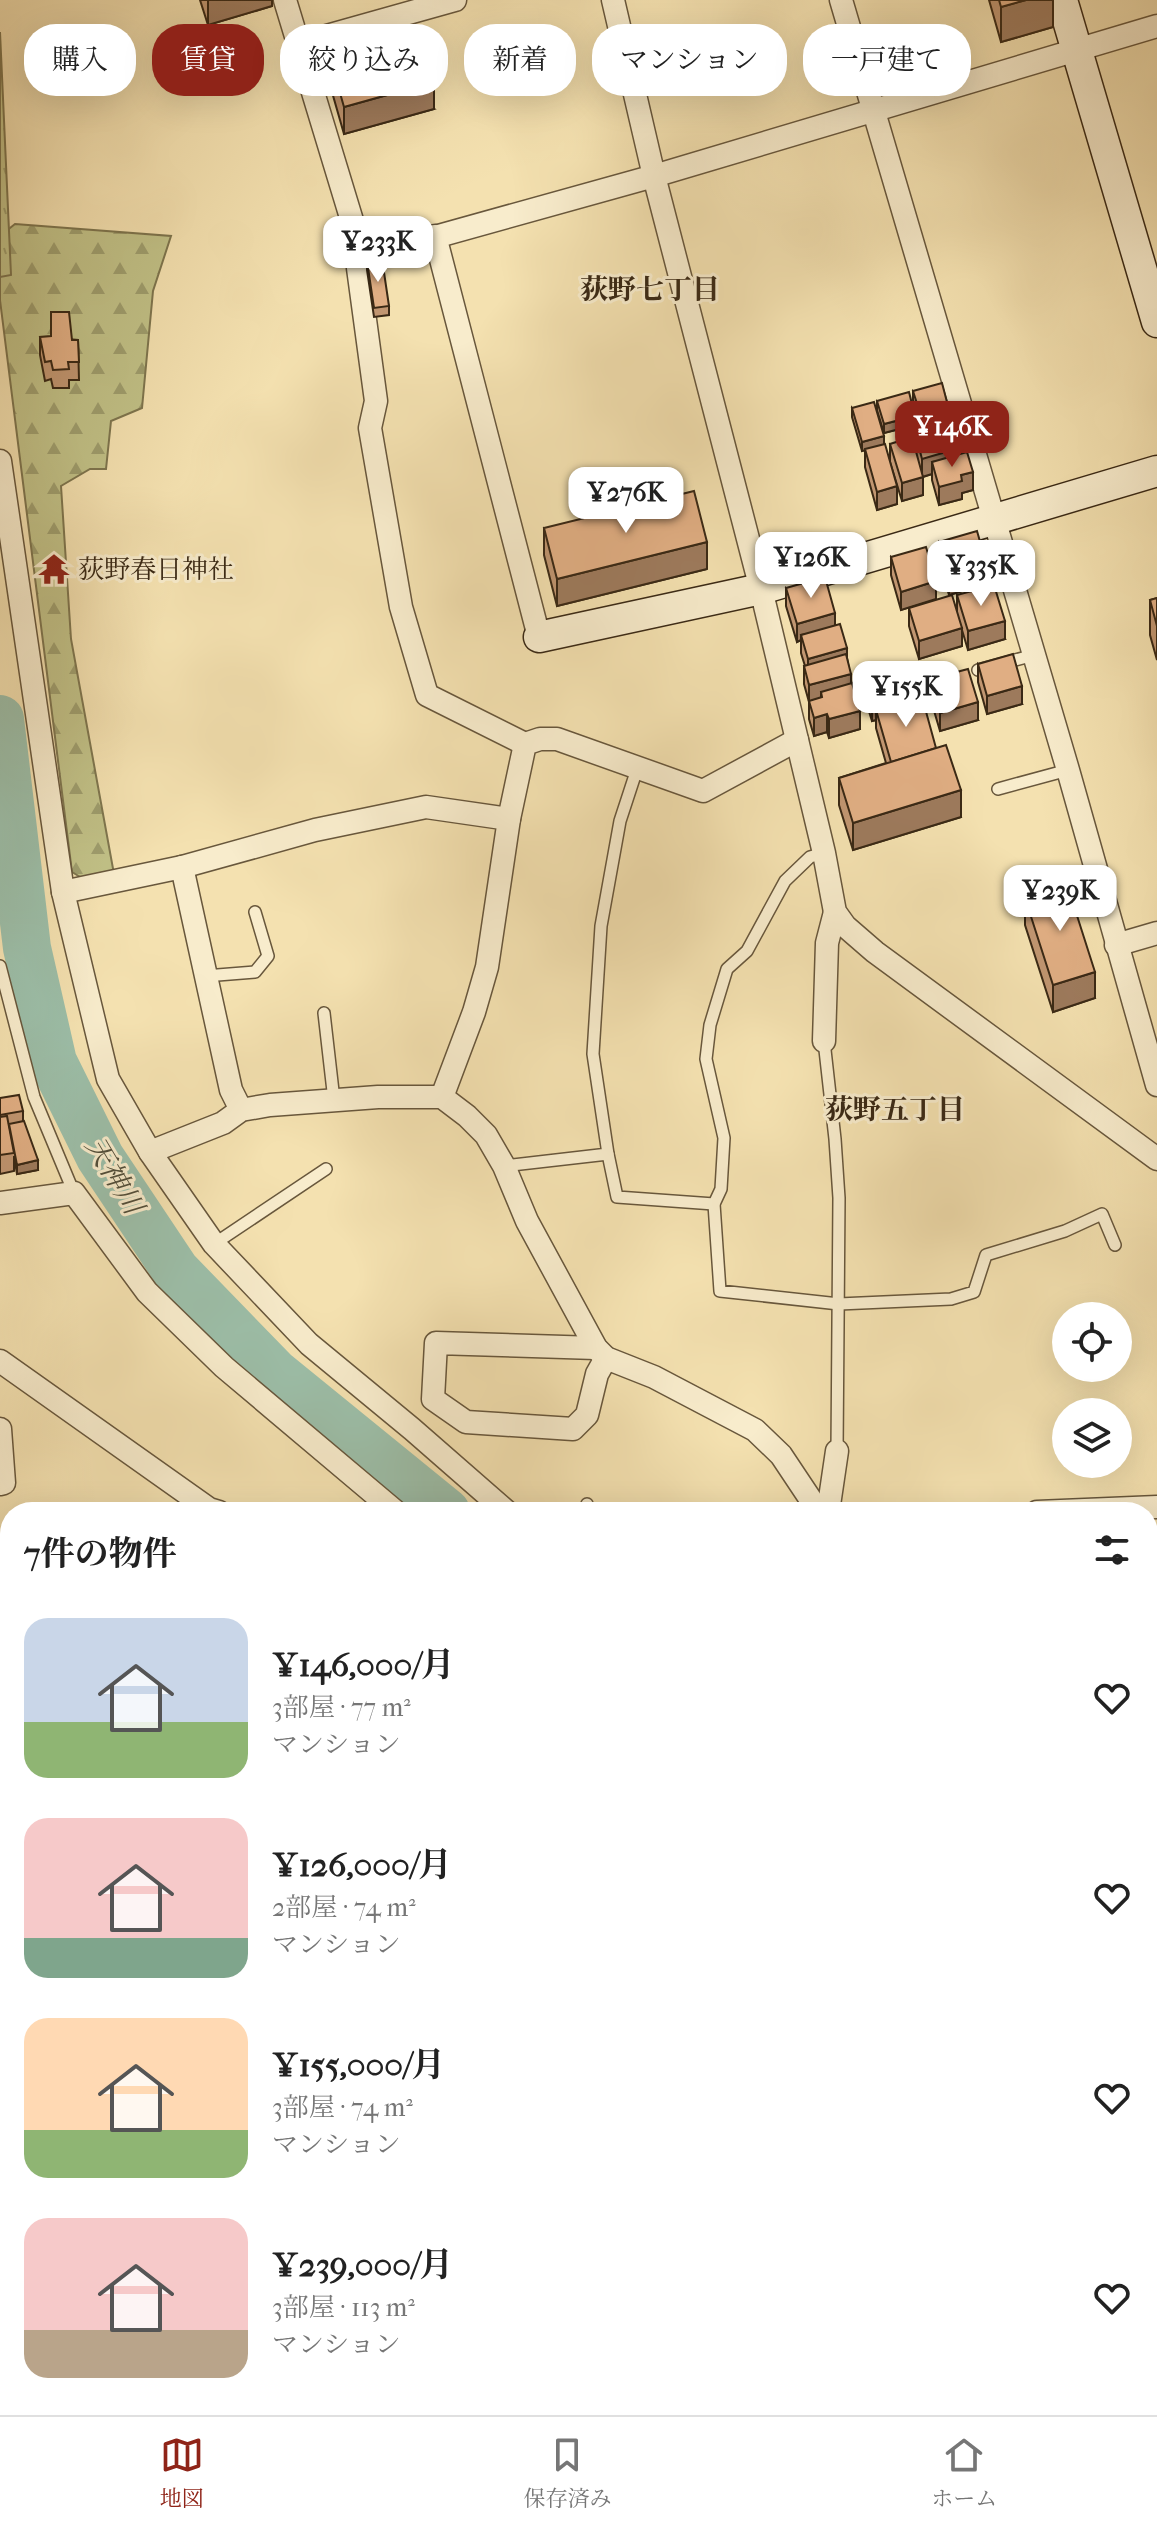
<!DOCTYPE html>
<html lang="ja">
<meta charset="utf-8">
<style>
body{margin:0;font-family:"IM FELL French Canon","Noto Serif JP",serif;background:#f6f6f6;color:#222;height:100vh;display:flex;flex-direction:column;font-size:30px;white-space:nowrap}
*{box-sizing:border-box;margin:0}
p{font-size:26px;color:#767676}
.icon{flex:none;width:44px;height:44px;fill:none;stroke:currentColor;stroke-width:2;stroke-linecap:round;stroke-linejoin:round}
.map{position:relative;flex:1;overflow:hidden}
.panel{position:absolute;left:0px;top:1502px;width:1158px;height:914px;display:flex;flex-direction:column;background:#fff;border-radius:32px 32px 0 0;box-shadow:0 8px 32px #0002}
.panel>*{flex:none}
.hud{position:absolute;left:24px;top:24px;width:1110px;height:72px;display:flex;gap:16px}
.controls{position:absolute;left:1052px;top:1302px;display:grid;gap:16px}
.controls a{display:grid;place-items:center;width:80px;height:80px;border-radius:50%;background:#fff;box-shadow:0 8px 32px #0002;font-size:40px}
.price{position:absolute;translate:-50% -68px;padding:0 18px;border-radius:16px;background:#fff;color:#222;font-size:26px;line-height:52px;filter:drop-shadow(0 2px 4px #0008)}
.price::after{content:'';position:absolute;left:50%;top:48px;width:24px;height:18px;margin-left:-12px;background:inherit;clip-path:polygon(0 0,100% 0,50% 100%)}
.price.on{background:#8f2418;color:#fff}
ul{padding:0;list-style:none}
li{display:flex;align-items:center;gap:24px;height:200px;padding:0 24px}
li span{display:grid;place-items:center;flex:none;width:224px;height:160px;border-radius:24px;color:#555}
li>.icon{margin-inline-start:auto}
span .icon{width:96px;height:96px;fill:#fffc;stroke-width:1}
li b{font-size:34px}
h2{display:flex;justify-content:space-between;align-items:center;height:96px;padding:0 24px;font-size:34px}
.chip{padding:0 28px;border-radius:32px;background:#fff;box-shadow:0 8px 32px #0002;font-size:28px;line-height:72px}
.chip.on{background:#8f2418;color:#fff}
.tabs{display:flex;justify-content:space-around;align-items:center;height:112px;border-top:2px solid #e0e0e0;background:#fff;font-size:22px;color:#767676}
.tabs a{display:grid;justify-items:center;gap:4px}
.tabs .on{color:#8f2418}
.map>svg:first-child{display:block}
.forest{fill:url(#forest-firs);stroke:#7e754e;stroke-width:2}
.park{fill:url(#park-tufts);stroke:#7e754e;stroke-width:2}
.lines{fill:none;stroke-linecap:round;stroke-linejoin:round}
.river{stroke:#9cbea8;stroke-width:48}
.lane-casing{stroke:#68573c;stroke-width:14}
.street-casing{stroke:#68573c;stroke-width:25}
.secondary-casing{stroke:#3a2915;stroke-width:33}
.lane{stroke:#f8eccc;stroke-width:11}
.street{stroke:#f8eccc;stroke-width:22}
.secondary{stroke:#f8eccc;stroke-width:30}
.wall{fill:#c19671;stroke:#3a2915;stroke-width:2}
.shaded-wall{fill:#9d7a5c;stroke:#3a2915;stroke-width:2}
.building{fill:#e0ae83;stroke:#3a2915;stroke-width:2}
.labels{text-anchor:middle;stroke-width:6;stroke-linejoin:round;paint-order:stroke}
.poi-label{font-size:26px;fill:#3a2915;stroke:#f8eccc;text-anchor:start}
.neighbourhood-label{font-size:28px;font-weight:bold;fill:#3a2915;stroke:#f8eccc}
.water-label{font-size:28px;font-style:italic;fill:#524e3a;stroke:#f8eccc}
</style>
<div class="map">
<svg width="1157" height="2415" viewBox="0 0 1157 2415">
<defs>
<pattern id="forest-firs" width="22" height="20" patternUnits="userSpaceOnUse" patternTransform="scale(2)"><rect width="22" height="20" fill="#c1c187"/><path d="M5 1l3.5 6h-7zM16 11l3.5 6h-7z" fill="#9e9d6d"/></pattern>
<pattern id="park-tufts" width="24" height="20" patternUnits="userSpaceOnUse" patternTransform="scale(2)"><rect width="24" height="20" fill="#c1c187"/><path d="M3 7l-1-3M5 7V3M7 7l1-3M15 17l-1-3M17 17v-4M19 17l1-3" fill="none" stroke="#9e9d6d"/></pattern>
</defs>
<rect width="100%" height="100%" fill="#f4e1b0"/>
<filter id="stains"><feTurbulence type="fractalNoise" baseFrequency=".0025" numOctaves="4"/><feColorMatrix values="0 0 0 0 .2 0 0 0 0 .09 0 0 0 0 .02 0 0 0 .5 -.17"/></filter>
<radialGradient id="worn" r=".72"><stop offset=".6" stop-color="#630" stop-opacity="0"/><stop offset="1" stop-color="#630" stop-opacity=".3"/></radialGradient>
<!-- forest -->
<path class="forest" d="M15,224L171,236L153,291L142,408L111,421L106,469H90L61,486L71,639L114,874L85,880L72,872L0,300V236Z"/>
<!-- park -->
<path class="park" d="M0,32L11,275L0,277Z"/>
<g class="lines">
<!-- river -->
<g class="river">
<path d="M0,719L27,948L53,1062L100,1157L176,1271L274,1372L446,1512"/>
<path d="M679,2415L680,2406"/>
</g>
<defs>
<g id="lane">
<path d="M978,670L1034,655"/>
<path d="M998,789L1068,770"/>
<path d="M824,853L810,857L785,881L747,951L727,969L710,1025L706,1059L724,1138L721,1189L714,1204L720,1291L839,1304L951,1299L974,1292L986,1255L1065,1231L1102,1214L1115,1245"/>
<path d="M0,966L34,1097L74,1193"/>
<path d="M205,976L255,972L268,956L255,912"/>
<path d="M324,1013L334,1100"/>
<path d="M824,1041L835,1139L839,1198L837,1451"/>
<path d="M608,1154L617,1197L714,1204"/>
<path d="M504,1166L608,1154L593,1054L601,926L620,821L638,766"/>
<path d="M214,1244L326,1169"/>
<path d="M587,1512V1504"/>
<path d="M642,2415L644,2406"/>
</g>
<g id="street">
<path d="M285,0L363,257L654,176L1157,26"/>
<path d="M613,0L654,176L761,589L824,853L835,912L845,926L875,952L1157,1159"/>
<path d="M841,0L1068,770L1157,1085"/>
<path d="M298,44L455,0"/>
<path d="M435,236L539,637"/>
<path d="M363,257L358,268L376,401L370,428L401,607L427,695L525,744"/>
<path d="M0,461L63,892L108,1079L150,1152L214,1244L309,1344L412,1429L507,1512"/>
<path d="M182,867L231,1090L241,1110"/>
<path d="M63,892L182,867L315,830L426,807L509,819"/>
<path d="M1116,945L1157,933"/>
<path d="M824,1041L827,943L835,912"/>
<path d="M442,1097L474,1012L487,967L509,819L525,744L540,739H557L703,791L797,740"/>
<path d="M150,1152L223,1123L241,1110L270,1105L378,1097H442L467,1116L486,1135L504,1166L527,1221L596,1348L606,1358L654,1377L755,1430L781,1455L819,1512"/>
<path d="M0,1203L74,1193L147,1292L224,1367L396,1512"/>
<path d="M596,1348L436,1343L433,1399L466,1422L573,1429L587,1415L597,1374L606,1358"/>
<path d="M0,1361L209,1509L219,1512"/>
<path d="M0,1429L4,1483L0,1484"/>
<path d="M828,1512L837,1451"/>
<path d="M1037,1512L1157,1507"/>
<path d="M0,1557L10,1556"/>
<path d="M0,1645L10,1643"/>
<path d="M1148,1694L1157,1696"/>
<path d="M0,1773L2,1792"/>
<path d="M1148,1952H1157"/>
<path d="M0,2124L10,2122"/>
<path d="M1148,2384L1152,2415"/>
<path d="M0,2390L10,2387"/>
<path d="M78,2406L82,2415"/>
<path d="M202,2406L206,2415"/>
<path d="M513,2415L516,2406"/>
<path d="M758,2415L760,2406"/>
</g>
<g id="secondary">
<path d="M1062,0L1157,322"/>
<path d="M539,637L761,589L1157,471"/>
</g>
</defs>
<!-- lane casing -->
<use href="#lane" class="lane-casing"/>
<!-- street casing -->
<use href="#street" class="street-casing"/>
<!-- secondary casing -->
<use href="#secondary" class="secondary-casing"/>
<!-- lane -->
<use href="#lane" class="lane"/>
<!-- street -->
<use href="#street" class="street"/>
<!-- secondary -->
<use href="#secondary" class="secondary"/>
</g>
<!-- wall -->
<g class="wall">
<path d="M200,0H272V6L208,25Z"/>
<path d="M989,0H1053V27L1001,42Z"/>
<path d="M330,58L434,109L344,134L330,85Z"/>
<path d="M367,261L389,306V315L374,317L367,270Z"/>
<path d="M40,337L78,340L79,380H69V388H53L51,379L45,381L40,355Z"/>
<path d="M913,391L948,415L920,423L913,400Z"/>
<path d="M877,401L915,425L884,433L877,410Z"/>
<path d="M852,408L884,444L897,504L877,510L865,467V450L862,451L852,417Z"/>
<path d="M915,432L960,454L973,490L962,493V499L939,505L932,480V474L923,477V495L902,501L890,462V444L915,448Z"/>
<path d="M544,528L707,569L557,606L544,555Z"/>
<path d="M939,542L987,584L949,595L939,560Z"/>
<path d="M891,557L936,599L901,610L891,575Z"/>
<path d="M786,588L835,625L847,658L860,729L829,738L827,732L814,736L809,719V702L804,684V666H805L801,653V640L797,642L786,606Z"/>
<path d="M957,595L1005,639L968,650L962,630V646L919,659L909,626V608L957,612Z"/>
<path d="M1157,598V660L1150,635V600Z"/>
<path d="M978,664L1022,704L987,714L978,682Z"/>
<path d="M862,671L898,704L936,748L961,817L853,850L839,805V778L886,763L876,728V720L872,721L862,689Z"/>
<path d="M930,679L978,720L940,731L930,697Z"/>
<path d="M1043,885L1095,998L1053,1012L1025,925V898L1043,892Z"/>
<path d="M0,1098L23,1111V1122L38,1170L17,1174L14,1156V1171L0,1174Z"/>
<path d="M10,1960V2056L0,2057V1962Z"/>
<path d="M1157,2174V2225H1148V2175Z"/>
<path d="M10,2203V2284L0,2230V2205Z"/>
<path d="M1149,2229H1157V2340L1155,2287H1151Z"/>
<path d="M124,2406H190L193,2415H128Z"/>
<path d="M240,2406H293L294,2415H241Z"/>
</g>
<!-- shaded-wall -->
<g class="shaded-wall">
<path d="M208,0H272V6L208,25Z"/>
<path d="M1026,0H1053V27L1001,42V7Z"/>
<path d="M434,82V109L344,134V107Z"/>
<path d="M948,406V415L920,423V413Z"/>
<path d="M915,416V425L884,433V424Z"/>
<path d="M884,436V445L862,451V442Z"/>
<path d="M960,441V459L932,462V474L922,477V459L944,445Z"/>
<path d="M973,472V490L962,493V499L939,505V487L961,475Z"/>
<path d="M923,477V495L902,501V483Z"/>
<path d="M897,486V504L877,510V492Z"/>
<path d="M707,542V569L557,606V579Z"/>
<path d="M987,566V584L949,595V577Z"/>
<path d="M936,581V599L901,610V592Z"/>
<path d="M835,613V631L801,635V640L797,642V624Z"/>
<path d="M1005,621V639L968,650V631Z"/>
<path d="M962,628V646L919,659V641Z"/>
<path d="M847,648V666L808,677V659Z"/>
<path d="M851,674V692H821V700L809,704V685Z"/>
<path d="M1022,686V704L987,714V696Z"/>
<path d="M898,696V714L876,710V720L872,721V703Z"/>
<path d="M978,702V720L940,731V713Z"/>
<path d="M860,711V729L829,738V719Z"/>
<path d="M827,714V732L814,736V718Z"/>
<path d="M961,790V817L853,850V823Z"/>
<path d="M1095,972V998L1053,1012V985Z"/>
<path d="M38,1160V1170L17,1174V1165Z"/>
<path d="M10,2298V2316L0,2319V2301Z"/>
</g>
<!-- building -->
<g class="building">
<path d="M999,0H1026L1001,7Z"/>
<path d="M420,33L434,82L344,107L330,58Z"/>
<path d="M382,259L389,306L374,308L367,261Z"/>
<path d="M51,312H69L72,340H78L79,362H68L69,369L53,370L51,361L45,362L40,337L51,336Z"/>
<path d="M942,383L948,406L920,413L913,391Z"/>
<path d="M909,392L915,416L884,424L877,401Z"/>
<path d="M874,402L884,436L862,442L852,408Z"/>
<path d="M954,421L960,441L944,445L946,452L922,459L915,432Z"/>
<path d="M912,437L923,477L902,483L890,444Z"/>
<path d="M885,444L897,486L877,492L865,449Z"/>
<path d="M967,452L973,472L961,475L962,481L939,487L932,462Z"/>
<path d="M694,491L707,542L557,579L544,528Z"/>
<path d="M977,531L987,566L949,577L939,542Z"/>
<path d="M926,547L936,581L901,592L891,557Z"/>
<path d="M825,577L835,613L797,624L786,588Z"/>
<path d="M994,585L1005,621L968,631L957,595Z"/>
<path d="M952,595L962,628L919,641L909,608Z"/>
<path d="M1157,598V626L1150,600Z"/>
<path d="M840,624L847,648L808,659L801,635Z"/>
<path d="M846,654L851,674L809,685L804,666Z"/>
<path d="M1013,654L1022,686L987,696L978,664Z"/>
<path d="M888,664L898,696L872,703L862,671Z"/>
<path d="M968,669L978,702L940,713L930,679Z"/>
<path d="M852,683L860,711L829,719L827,714L814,718L809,701L822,697L821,692Z"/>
<path d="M922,697L936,748L891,762L876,710Z"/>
<path d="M946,745L961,790L853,823L839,778Z"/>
<path d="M1065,878L1095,972L1053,985L1025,898L1046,891L1043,885Z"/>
<path d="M19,1095L23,1111L0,1115V1098Z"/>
<path d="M7,1116L14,1153L0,1155V1117Z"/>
<path d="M24,1121L38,1160L17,1165L9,1124Z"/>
<path d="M10,1960V2037L0,2039V1962Z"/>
<path d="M1157,2174V2206L1148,2207V2175Z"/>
<path d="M10,2203V2266L0,2212V2205Z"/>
<path d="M1149,2229H1157V2269H1151Z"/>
<path d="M0,2270L10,2298L0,2301Z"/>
<path d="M1155,2281H1157V2313Z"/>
<path d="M136,2406H190L193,2415H140Z"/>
<path d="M245,2406H293L294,2412L277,2415H247Z"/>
</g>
<!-- icons -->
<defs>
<symbol id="temple-bare" viewBox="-9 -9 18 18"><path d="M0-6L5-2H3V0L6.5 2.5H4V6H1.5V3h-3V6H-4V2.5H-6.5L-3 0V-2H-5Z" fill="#8f2418" stroke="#f8eccc" stroke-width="2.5" paint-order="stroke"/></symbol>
</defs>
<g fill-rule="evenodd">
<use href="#temple-bare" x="32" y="547" width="44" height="44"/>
</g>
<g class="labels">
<!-- poi labels -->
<g class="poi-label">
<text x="78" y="578">荻野春日神社</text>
</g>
<!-- neighbourhood labels -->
<g class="neighbourhood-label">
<text x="650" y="299">荻野七丁目</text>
<text x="895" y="1119">荻野五丁目</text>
</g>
<!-- water labels -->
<g class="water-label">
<text transform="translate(115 1175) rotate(59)" y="10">天神川</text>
</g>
</g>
<rect width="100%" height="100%" filter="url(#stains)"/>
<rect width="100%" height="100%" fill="url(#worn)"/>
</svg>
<div class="controls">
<a><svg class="icon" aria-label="locate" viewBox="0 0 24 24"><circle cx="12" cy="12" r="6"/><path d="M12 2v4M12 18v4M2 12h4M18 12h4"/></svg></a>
<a><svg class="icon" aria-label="layers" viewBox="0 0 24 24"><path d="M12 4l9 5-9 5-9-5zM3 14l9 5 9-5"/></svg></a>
</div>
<b class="price" style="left:378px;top:284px">¥233K</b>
<b class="price on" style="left:952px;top:469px">¥146K</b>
<b class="price" style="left:626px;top:535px">¥276K</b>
<b class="price" style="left:811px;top:600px">¥126K</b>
<b class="price" style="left:981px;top:608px">¥335K</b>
<b class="price" style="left:906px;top:729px">¥155K</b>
<b class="price" style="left:1060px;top:933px">¥239K</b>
<div class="hud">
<a class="chip">購入</a>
<a class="chip on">賃貸</a>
<a class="chip">絞り込み</a>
<a class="chip">新着</a>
<a class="chip">マンション</a>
<a class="chip">一戸建て</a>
</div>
<section class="panel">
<h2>7件の物件<svg class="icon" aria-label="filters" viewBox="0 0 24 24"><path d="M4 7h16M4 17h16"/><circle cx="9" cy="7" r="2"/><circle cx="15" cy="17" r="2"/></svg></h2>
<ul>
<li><span style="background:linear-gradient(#c9d6e8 65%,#8fb573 0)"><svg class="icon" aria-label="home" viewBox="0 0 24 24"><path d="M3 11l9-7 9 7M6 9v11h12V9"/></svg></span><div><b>¥146,000/月</b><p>3部屋 · 77 m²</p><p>マンション</p></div><svg class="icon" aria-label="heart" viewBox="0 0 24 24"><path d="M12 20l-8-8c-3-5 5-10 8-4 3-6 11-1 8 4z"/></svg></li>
<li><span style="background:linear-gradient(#f6c9c9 75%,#7fa58c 0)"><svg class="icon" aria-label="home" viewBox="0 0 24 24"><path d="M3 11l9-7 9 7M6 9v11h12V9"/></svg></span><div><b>¥126,000/月</b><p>2部屋 · 74 m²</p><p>マンション</p></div><svg class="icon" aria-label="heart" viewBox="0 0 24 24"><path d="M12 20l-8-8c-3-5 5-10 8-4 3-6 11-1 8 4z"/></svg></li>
<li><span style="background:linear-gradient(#ffd9b3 70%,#8fb573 0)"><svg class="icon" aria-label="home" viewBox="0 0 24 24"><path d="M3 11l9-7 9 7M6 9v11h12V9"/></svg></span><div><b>¥155,000/月</b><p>3部屋 · 74 m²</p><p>マンション</p></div><svg class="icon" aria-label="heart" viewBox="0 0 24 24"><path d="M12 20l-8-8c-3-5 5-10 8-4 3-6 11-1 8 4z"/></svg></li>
<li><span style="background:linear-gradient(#f6c9c9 70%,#b9a48a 0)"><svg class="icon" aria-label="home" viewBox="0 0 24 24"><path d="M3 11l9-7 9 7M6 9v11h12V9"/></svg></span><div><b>¥239,000/月</b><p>3部屋 · 113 m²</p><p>マンション</p></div><svg class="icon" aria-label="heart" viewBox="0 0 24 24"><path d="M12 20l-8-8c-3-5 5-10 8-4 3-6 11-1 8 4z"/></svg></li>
</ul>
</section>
</div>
<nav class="tabs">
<a class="on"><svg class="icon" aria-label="map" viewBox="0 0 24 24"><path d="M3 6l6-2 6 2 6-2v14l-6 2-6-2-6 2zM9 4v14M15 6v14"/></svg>地図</a>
<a><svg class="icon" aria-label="saved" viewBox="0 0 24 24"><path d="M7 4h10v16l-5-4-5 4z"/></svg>保存済み</a>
<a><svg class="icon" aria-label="home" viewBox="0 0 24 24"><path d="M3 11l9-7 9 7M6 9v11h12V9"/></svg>ホーム</a>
</nav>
